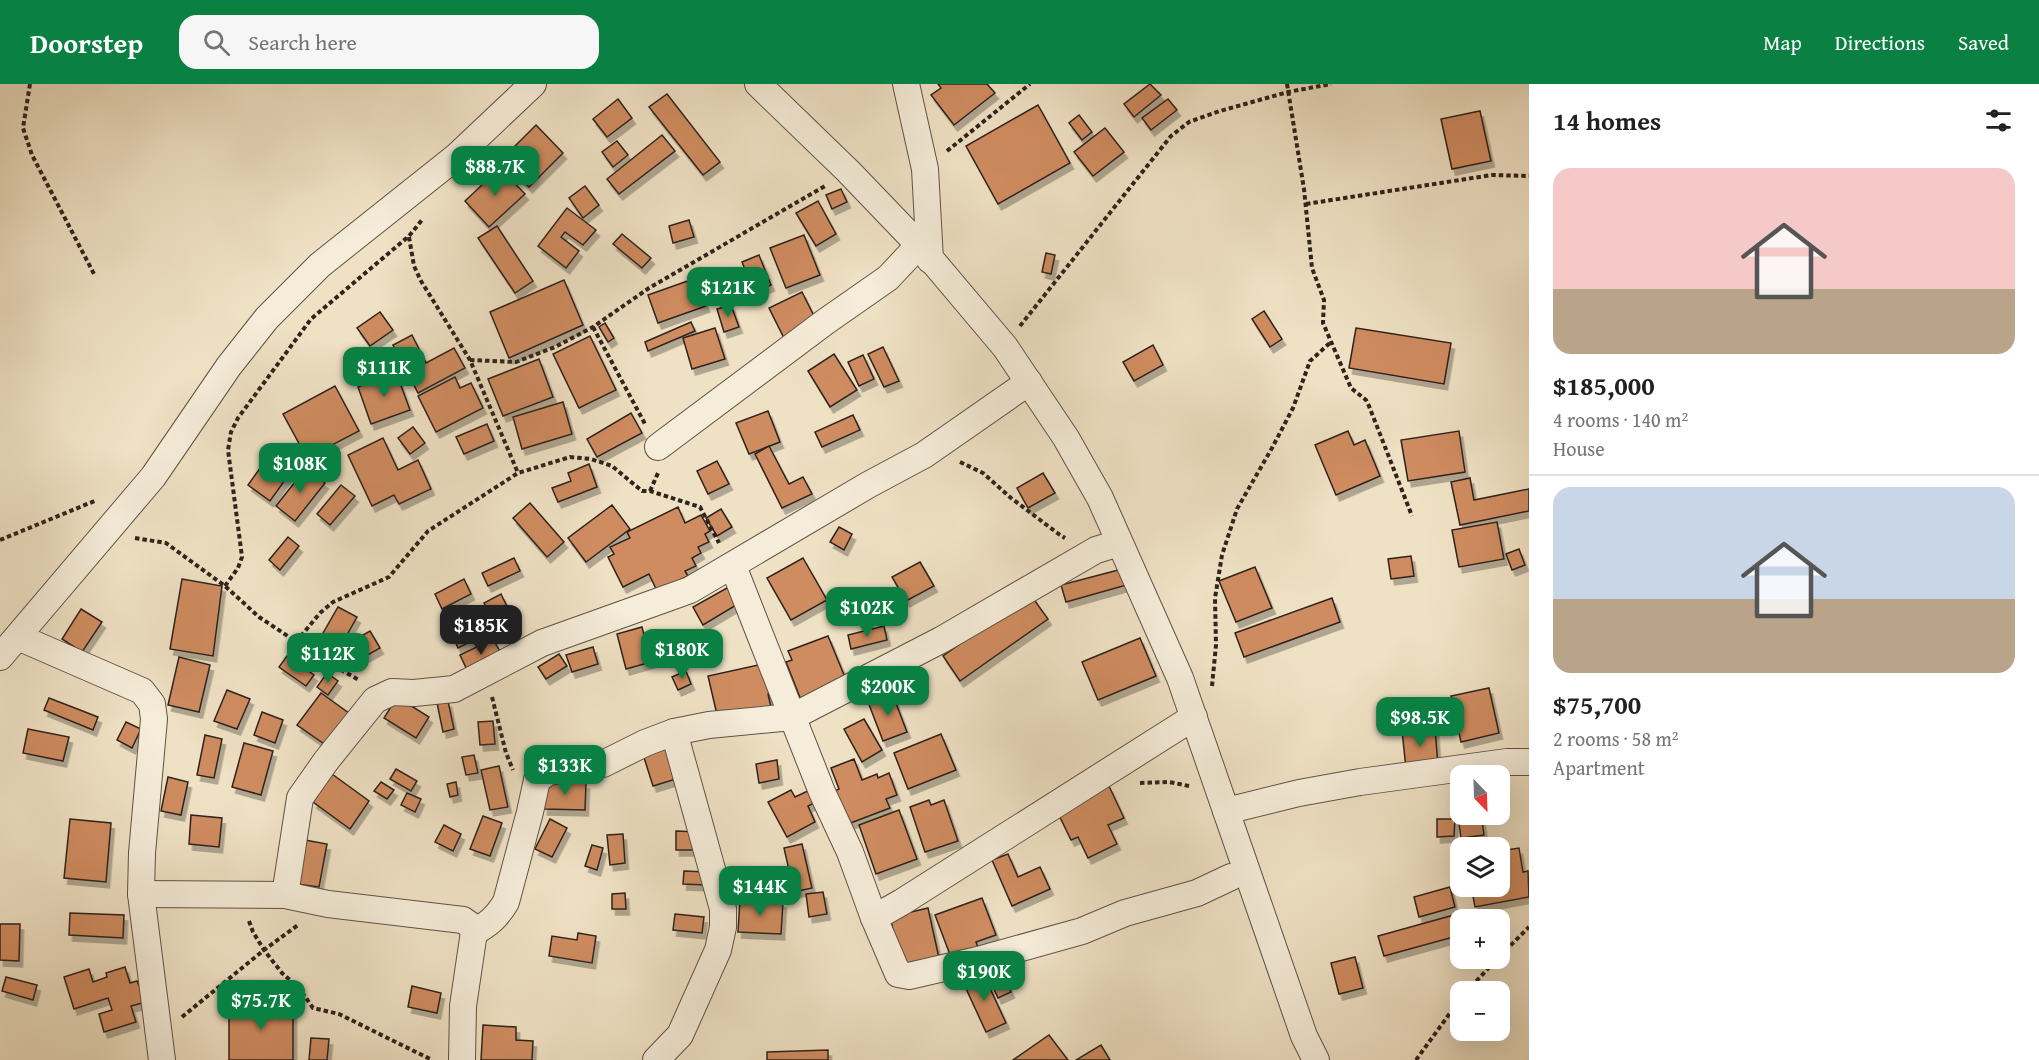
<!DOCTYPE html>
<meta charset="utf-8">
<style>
body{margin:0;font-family:"Gentium Book Plus",serif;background:#f6f6f6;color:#202124;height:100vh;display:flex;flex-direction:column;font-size:22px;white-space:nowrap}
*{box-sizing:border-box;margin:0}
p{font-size:20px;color:#757577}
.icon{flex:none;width:33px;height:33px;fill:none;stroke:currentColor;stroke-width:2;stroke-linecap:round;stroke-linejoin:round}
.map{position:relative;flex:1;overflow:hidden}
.panel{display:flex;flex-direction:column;background:#fff;width:510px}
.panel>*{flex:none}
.needle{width:39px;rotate:157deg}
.buttons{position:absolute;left:1450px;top:681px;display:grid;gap:12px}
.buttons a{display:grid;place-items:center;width:60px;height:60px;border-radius:12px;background:#fff;box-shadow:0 6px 24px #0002;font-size:30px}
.price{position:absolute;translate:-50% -51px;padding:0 14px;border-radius:12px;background:#0b8043;color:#fff;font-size:20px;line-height:39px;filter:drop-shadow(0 2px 3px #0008)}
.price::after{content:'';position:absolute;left:50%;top:36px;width:18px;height:14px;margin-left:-9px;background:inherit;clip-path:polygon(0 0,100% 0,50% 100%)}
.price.on{background:#222;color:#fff}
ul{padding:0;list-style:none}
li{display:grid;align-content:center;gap:12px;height:318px;padding:0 24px}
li+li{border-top:2px solid #e0e0e0}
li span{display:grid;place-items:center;height:186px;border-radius:18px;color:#555}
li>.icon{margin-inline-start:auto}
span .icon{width:108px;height:108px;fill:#fffc;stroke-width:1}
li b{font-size:26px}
h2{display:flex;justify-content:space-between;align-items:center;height:72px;padding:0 24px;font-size:26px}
header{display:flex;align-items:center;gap:36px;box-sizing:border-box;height:84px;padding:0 30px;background:#0b8043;color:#fff}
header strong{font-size:28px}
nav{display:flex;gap:33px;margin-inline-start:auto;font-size:21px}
.search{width:420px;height:54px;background:#f6f6f6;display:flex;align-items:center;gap:15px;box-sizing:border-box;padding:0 21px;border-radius:18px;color:#757577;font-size:22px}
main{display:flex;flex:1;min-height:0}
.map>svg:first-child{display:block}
.building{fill:#cf8c60;stroke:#2f231c;stroke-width:1.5;filter:url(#shadow)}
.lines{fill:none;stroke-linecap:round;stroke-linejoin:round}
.minor-casing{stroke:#5f5246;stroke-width:28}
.path{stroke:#2f231c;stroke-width:4;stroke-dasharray:4.5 3;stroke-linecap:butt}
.minor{stroke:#f5ecd9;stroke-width:26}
</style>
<header>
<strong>Doorstep</strong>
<div class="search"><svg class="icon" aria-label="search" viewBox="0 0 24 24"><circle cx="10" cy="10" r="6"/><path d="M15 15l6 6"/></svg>Search here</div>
<nav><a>Map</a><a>Directions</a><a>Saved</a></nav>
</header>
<main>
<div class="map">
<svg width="1529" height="976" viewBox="0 0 1529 976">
<defs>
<filter id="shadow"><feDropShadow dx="3.5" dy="6" stdDeviation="0" flood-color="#0004"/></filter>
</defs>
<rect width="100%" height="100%" fill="#efe1c4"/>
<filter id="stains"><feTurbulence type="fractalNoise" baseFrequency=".00333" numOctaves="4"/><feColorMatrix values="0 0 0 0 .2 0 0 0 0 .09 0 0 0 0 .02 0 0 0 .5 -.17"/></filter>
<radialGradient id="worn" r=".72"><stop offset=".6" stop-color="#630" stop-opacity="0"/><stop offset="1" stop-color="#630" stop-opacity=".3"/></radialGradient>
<!-- building -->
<g class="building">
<path d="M938,0H987L995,9L954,41L931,11L941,4Z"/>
<path d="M1150,0L1161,11L1134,33L1124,20Z"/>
<path d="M667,10L720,78L703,91L649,23Z"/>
<path d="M618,15L632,34L607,53L593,35Z"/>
<path d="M1168,15L1177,26L1151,46L1142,34Z"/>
<path d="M1038,21L1070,79L998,120L966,62Z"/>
<path d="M1480,27L1491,77L1452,85L1441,35Z"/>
<path d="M1079,31L1092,48L1082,56L1069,39Z"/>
<path d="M536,41L563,69L529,103L501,76Z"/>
<path d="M1105,44L1124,68L1093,92L1074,68Z"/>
<path d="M662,51L675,67L619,110L607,95Z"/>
<path d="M617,57L628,71L613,83L602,68Z"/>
<path d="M500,84L525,110L489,143L465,117Z"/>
<path d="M585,102L599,121L583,134L569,114Z"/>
<path d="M841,105L847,118L832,125L826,111Z"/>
<path d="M818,117L836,150L816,162L796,129Z"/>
<path d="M567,124L596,146L583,161L565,148L561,153L579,167L566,184L538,162Z"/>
<path d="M689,136L694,153L673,159L669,142Z"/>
<path d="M497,142L533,197L515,209L478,154Z"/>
<path d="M622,150L651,174L642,184L613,160Z"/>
<path d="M804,151L820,191L786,204L770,164Z"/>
<path d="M1046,169L1055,171L1051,190L1042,188Z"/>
<path d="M759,171L771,201L754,208L742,178Z"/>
<path d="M721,188L735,209L719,219L705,197Z"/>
<path d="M696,194L706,222L658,239L648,211Z"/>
<path d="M564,196L583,241L509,274L490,228Z"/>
<path d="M802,208L818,240L785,256L769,224Z"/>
<path d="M731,221L739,243L724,248L717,225Z"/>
<path d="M1264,227L1282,255L1270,263L1252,235Z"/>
<path d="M380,228L393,246L370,262L357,244Z"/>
<path d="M691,238L695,247L648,267L645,258Z"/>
<path d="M605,239L614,254L608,258L599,243Z"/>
<path d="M715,244L725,275L692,285L683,254Z"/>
<path d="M1356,244L1451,259L1444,300L1349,284Z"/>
<path d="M412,251L426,279L454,264L465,284L418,309L393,261Z"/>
<path d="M590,252L616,306L579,324L553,270Z"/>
<path d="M1153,261L1163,281L1134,297L1123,278Z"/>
<path d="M883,263L899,297L884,303L868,270Z"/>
<path d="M834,270L857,306L830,323L808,287Z"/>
<path d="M863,271L874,295L859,302L848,278Z"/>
<path d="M539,275L553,313L503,332L488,295Z"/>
<path d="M396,288L410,326L371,340L358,303Z"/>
<path d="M455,293L460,304L471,299L483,324L436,348L418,312Z"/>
<path d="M335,302L359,347L307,374L283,330Z"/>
<path d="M563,318L572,350L522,365L513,333Z"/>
<path d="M768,327L780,358L749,370L736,339Z"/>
<path d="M631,329L642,349L597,373L587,355Z"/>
<path d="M853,331L860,346L822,363L815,348Z"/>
<path d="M487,340L494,357L464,370L456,353Z"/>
<path d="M413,343L425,359L410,370L398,354Z"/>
<path d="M1348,347L1354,361L1365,356L1380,392L1336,411L1315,361Z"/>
<path d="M1459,347L1465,388L1408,397L1401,356Z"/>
<path d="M383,354L398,386L418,376L431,405L399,420L394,411L372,422L348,371Z"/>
<path d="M769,362L789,400L803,393L812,410L782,424L755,370Z"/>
<path d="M273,366L295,382L270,417L248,401Z"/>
<path d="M717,377L729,400L708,410L697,387Z"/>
<path d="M589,380L597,403L558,418L552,404L571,397L568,389Z"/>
<path d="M306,384L325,399L295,437L276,422Z"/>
<path d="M1043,389L1055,409L1028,424L1017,404Z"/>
<path d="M1470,394L1474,416L1529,405V427L1460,441L1451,398Z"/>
<path d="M341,401L355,412L330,441L317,430Z"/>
<path d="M530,419L564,458L547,473L513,434Z"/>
<path d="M612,421L630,445L586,478L568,454Z"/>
<path d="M678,423L685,439L701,431L710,447L705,450L709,458L698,463L701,469L692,474L696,482L685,487L688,492L657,507L649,490L623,503L608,473L614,470L610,463L630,454L627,448Z"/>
<path d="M721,425L732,443L717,452L706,434Z"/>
<path d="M1497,438L1504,475L1459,483L1452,446Z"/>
<path d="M839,443L852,450L844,466L830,458Z"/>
<path d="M288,453L299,462L280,486L269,476Z"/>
<path d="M1519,465L1525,481L1512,486L1506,470Z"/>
<path d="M1411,472L1414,492L1391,495L1388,475Z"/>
<path d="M514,474L520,487L488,502L482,489Z"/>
<path d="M803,474L827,516L791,536L767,494Z"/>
<path d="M920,478L934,502L906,517L892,493Z"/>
<path d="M1255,483L1272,524L1236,538L1219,497Z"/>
<path d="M1126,484L1130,500L1066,518L1061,501Z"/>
<path d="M182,495L222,502L213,572L170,565Z"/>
<path d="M464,495L471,510L442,525L435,510Z"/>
<path d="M734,500L743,517L703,541L693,523Z"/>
<path d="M501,510L518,545L501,553L484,519Z"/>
<path d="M1030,510L1048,535L960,597L943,572Z"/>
<path d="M1332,514L1340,538L1244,573L1235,549Z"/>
<path d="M338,523L357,533L334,574L315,563Z"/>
<path d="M81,525L102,538L82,568L62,555Z"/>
<path d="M460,528L474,556L458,564L445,536Z"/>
<path d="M884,542L887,556L851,565L848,551Z"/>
<path d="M642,543L651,578L626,585L617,550Z"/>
<path d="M370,547L380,564L366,572L356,555Z"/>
<path d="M828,552L847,598L801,616L786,578L792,576L788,567Z"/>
<path d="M1140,554L1156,592L1098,616L1082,578Z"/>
<path d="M493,555L503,573L469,590L460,571Z"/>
<path d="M593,563L598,580L572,588L566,571Z"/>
<path d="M559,570L567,582L546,595L538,583Z"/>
<path d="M287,572L314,591L306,602L279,583Z"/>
<path d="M179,573L210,581L199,628L168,621Z"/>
<path d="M767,579L773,608L768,610L771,623L718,635L708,592Z"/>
<path d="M686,587L691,600L678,606L672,593Z"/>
<path d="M327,589L338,597L328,611L317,603Z"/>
<path d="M1489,604L1499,649L1461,658L1451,612Z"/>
<path d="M227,606L250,615L237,645L214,637Z"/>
<path d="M321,609L353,632L330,664L297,641Z"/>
<path d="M892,609L907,648L883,657L868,618Z"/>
<path d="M397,613L429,633L416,654L384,634Z"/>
<path d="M49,614L98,633L93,646L44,626Z"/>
<path d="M1429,615L1432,633L1405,638L1401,620Z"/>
<path d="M448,617L454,645L443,648L437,619Z"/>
<path d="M262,628L283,636L275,659L254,651Z"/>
<path d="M864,635L882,666L862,678L844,645Z"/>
<path d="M493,637L495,660L480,661L478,638Z"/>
<path d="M126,638L141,645L132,664L117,656Z"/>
<path d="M1435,643L1438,682L1406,685L1402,646Z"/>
<path d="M28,645L69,653L63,677L23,669Z"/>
<path d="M941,650L956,686L908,705L894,669Z"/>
<path d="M205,651L222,655L214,694L197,691Z"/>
<path d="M664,657L676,695L653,702L641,664Z"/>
<path d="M244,659L273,667L261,711L232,703Z"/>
<path d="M474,671L478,689L466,691L462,673Z"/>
<path d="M854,675L862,696L877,690L878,694L889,689L897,711L886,715L890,724L848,740L835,707L839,705L831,684Z"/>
<path d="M777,676L779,695L759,699L756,680Z"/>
<path d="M499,682L508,723L490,726L481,686Z"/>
<path d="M396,685L417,697L411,707L390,695Z"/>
<path d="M332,690L369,717L350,745L313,718Z"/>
<path d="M168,693L188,698L181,731L161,727Z"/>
<path d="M381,698L394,706L387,715L374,707Z"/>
<path d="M456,698L458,711L450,713L447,700Z"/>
<path d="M544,698L586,699L585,726L544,725Z"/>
<path d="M1109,702L1124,734L1108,741L1117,760L1088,774L1078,753L1071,756L1057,727Z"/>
<path d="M812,705L818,717L808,722L815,738L787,753L768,718L791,706L795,713Z"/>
<path d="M407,709L421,715L415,728L401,721Z"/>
<path d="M929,716L931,721L944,716L958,757L925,768L910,723Z"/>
<path d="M1457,725H1461V730H1481L1484,751L1461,754Z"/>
<path d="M899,726L917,775L876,790L859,741Z"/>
<path d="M191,731L222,734L219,763L189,760Z"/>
<path d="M483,732L502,739L490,772L470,765Z"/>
<path d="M70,735L111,739L106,798L64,794Z"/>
<path d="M550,735L567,744L552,773L535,765Z"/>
<path d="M1437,735H1455L1454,752L1437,753Z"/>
<path d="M444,741L461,750L453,767L435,758Z"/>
<path d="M676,747L698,748V766H676Z"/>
<path d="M623,750L625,779L610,781L607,751Z"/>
<path d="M305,756L327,760L319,803L297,800Z"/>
<path d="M802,760L812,804L794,808L784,764Z"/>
<path d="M592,761L603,764L597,786L585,782Z"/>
<path d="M1519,764L1523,788L1528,787L1529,813L1475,823L1471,802H1500V767Z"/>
<path d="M1008,770L1018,793L1040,783L1050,805L1012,822L992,776Z"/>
<path d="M684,787L707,788L706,801L683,800Z"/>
<path d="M1450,803L1455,823L1419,833L1414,813Z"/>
<path d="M823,808L827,830L809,833L806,810Z"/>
<path d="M625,809L626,825H612V810Z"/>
<path d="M982,814L996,851L976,858L979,866L952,876L935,831Z"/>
<path d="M740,815L783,818L781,850L738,848Z"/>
<path d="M928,824L939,874L902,883L890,833Z"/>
<path d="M70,829L124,831L123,854L69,851Z"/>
<path d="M1461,829L1463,836H1461V851L1384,872L1378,852Z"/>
<path d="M675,830L704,833L702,849L673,846Z"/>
<path d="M0,840H20L19,877L0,876Z"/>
<path d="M578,849L596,852L592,879L549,872L552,852L577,856Z"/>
<path d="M1355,873L1363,904L1339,910L1331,879Z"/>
<path d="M125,883L130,899L137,897L146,918L131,922L136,938L104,948L99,930L112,926L108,914L74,925L64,893L89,885L93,898L107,893L106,889Z"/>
<path d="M1002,888L1011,908L998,914L989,894Z"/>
<path d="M983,889L1006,939L986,948L963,898Z"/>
<path d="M6,893L37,901L33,916L2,907Z"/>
<path d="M412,902L441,909L437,929L408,923Z"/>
<rect x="229" y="918" width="64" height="58"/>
<path d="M483,941L516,943V956L533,957L532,976H481Z"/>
<path d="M1049,951L1068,976H1013Z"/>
<path d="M311,954L329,955L327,976H309Z"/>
<path d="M1101,961L1110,976H1076Z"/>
<path d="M828,966V976H767V968Z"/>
</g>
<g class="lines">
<defs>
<g id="minor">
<path d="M758,0L848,87L919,161L1005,263L1066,354L1100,414L1180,594L1304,952L1316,976"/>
<path d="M906,0L925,85L930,176"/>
<path d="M658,363L825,238L888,194L919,161"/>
<path d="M733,482L822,708L850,768L874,834L898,890L909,892L978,876L1082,847L1125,829L1197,809L1231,793"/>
<path d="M18,553L142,607L152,620L154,635L142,769L141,810L162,976"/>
<path d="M0,573L153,393L229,282L267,234L320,181L457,72L533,0"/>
<path d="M1226,727L1299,709L1360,698L1507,678H1529"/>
<path d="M141,810L285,811L328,820L463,836L470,841L474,848L463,922L462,976"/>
<path d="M285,811L300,714L326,677L375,616L392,608L414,609L454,605L542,559L690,506L868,401L924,371L1029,298"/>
<path d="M874,834L902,818L1194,633"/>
<path d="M474,848C489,840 497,833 506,818L530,728L537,696L548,688L603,680L645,659L674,648L709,641L792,633L941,556L1096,466L1119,459"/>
<path d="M656,976L680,951L718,866L723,843V825L674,648"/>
</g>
</defs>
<!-- minor casing -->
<use href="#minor" class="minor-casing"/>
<!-- path -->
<g class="path">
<path d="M30,0L23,44L32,71L94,190"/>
<path d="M1287,0L1304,105L1312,184L1324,216L1323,239L1351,304L1366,316L1369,322L1412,432"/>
<path d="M947,67L1030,0"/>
<path d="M1306,120L1492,91L1529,92"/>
<path d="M409,153L414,182L421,197L470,276L518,389"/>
<path d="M1020,242L1171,52L1189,38L1220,27L1288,8L1331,0"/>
<path d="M593,243L645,340"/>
<path d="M470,276L516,278L555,263L593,243L649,204L825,102"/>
<path d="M960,378L983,389L1011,414L1060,451L1065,454"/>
<path d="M650,407L658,389"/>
<path d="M135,454L166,459L225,502L259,533L324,576L359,596"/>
<path d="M0,456L97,416"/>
<path d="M225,502L238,484L242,473L228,366L231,348L238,334L311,235L409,152L422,136"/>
<path d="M296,558L320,529L333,518L389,493L428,447L518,389L570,373L591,375L612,382L642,407H650L700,423L719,459"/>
<path d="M1212,602L1216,561L1215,514L1222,471L1237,425L1272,364L1293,324L1310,277L1331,258"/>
<path d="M492,613L506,669L513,686"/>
<path d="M1140,699L1169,698L1189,702"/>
<path d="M249,837L253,848L264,866L282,889L299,904L313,924L339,930L432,976"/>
<path d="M1500,872L1529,843"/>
<path d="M1466,908L1498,874"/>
<path d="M182,933L264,866L298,841"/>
<path d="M1416,976L1461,914"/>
</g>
<!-- minor -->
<use href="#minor" class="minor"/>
</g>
<rect width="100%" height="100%" filter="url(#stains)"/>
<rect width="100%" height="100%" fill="url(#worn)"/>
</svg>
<div class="buttons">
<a><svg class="needle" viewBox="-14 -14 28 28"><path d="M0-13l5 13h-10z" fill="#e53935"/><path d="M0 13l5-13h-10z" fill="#757577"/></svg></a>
<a><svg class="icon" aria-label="layers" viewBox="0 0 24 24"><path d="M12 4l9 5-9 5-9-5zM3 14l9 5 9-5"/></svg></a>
<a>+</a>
<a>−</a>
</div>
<b class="price" style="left:495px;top:113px">$88.7K</b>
<b class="price" style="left:728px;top:234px">$121K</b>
<b class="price" style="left:384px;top:314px">$111K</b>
<b class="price" style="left:300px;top:410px">$108K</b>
<b class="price" style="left:867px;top:554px">$102K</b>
<b class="price on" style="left:481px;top:572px">$185K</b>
<b class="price" style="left:682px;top:596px">$180K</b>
<b class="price" style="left:328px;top:600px">$112K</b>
<b class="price" style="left:888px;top:633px">$200K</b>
<b class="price" style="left:1420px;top:664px">$98.5K</b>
<b class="price" style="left:565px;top:712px">$133K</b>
<b class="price" style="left:760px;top:833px">$144K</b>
<b class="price" style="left:984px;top:918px">$190K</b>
<b class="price" style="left:261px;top:947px">$75.7K</b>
</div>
<section class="panel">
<h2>14 homes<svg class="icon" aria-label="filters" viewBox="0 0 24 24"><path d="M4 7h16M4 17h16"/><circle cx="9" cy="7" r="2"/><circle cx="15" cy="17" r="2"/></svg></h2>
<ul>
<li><span style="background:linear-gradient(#f6c9c9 65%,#b9a48a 0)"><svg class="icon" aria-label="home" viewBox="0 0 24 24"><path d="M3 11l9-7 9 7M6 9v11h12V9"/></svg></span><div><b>$185,000</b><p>4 rooms · 140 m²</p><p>House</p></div></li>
<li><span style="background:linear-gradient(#c9d6e8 60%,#b9a48a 0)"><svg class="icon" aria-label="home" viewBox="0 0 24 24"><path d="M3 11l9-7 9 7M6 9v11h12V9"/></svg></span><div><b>$75,700</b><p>2 rooms · 58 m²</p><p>Apartment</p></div></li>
</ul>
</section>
</main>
